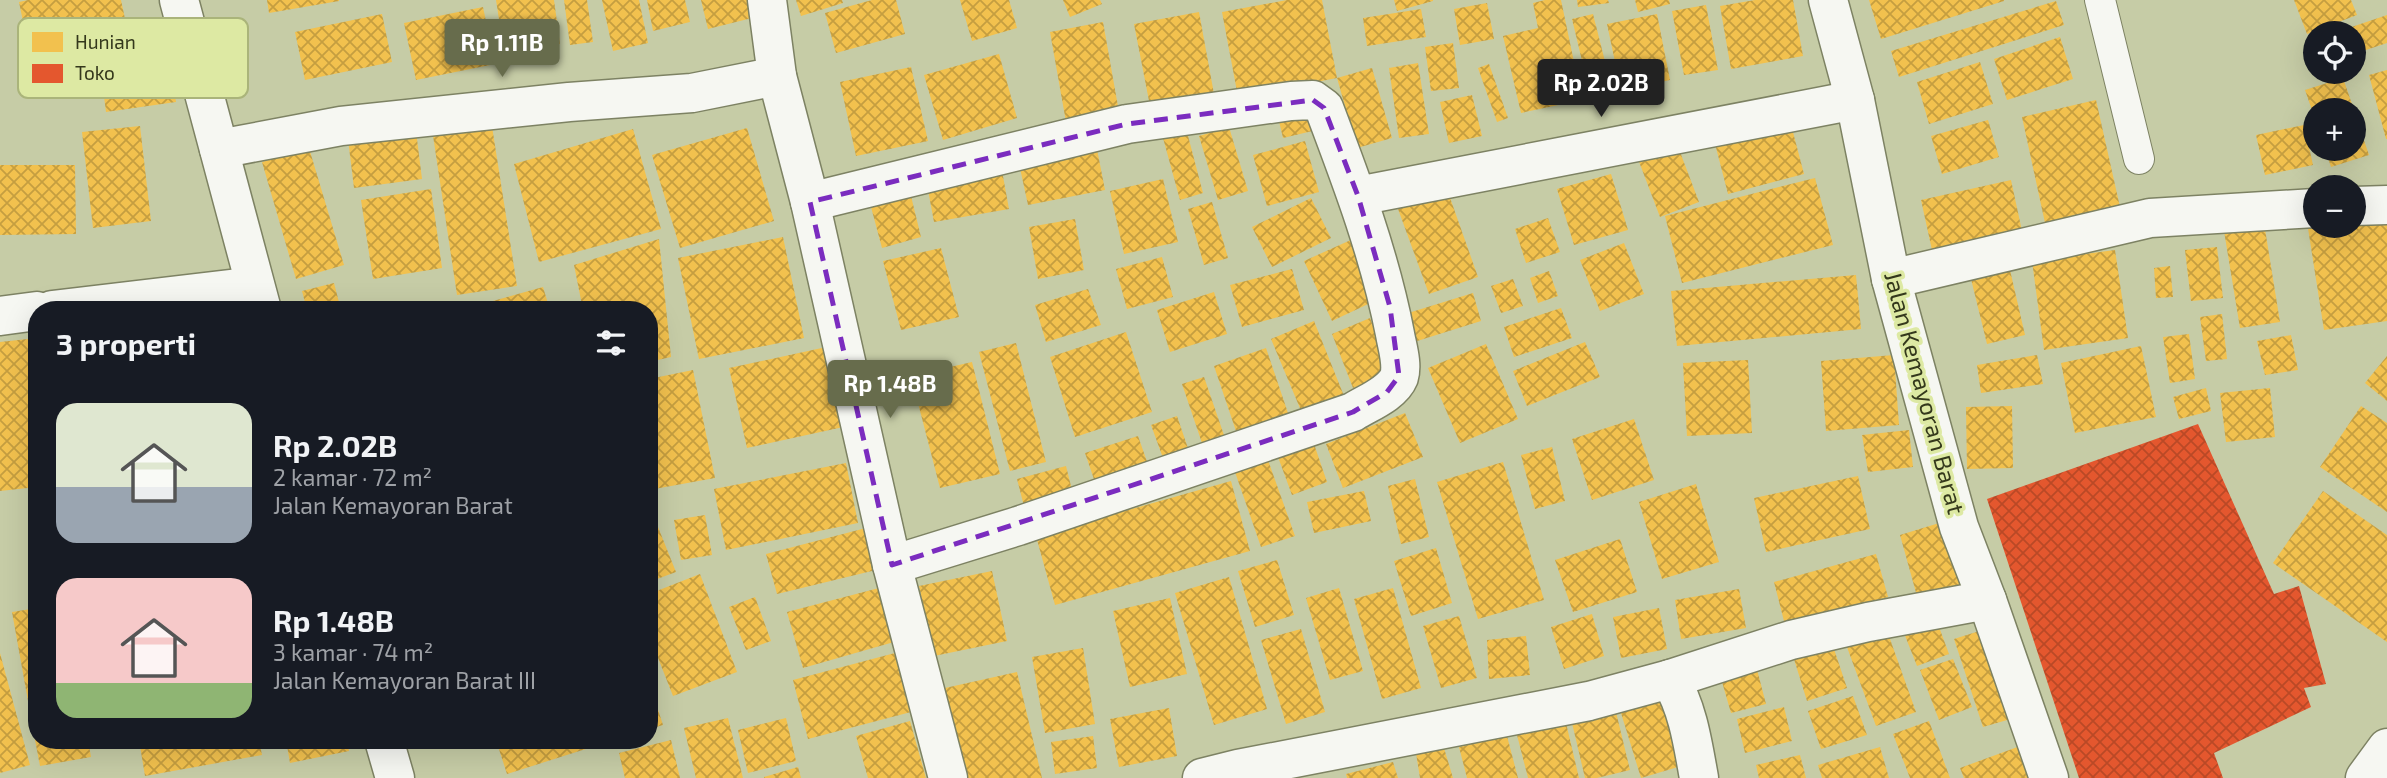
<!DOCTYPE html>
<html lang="id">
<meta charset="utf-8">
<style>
body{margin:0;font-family:"Exo 2",sans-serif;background:#242831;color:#f1f3f6;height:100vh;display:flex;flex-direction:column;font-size:26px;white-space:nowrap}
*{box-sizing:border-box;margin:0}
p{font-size:23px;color:#9ea1a6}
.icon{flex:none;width:38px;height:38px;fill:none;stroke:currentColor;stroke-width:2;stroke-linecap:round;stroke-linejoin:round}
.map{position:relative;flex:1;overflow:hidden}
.sheet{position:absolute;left:28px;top:301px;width:630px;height:448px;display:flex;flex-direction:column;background:#171b24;border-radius:28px;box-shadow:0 7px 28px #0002}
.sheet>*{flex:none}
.tools{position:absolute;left:2303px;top:21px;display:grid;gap:14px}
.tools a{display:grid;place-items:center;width:63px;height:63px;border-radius:50%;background:#171b24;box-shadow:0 7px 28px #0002;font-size:35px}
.price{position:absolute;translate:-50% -60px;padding:0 16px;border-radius:7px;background:#676c4c;color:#fff;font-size:23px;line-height:46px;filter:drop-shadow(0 2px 4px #0008)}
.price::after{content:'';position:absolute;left:50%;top:42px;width:21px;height:16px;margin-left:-10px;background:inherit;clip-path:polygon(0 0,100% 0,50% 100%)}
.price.on{background:#222;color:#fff}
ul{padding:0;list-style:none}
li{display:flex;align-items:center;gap:21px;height:175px;padding:0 28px}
li span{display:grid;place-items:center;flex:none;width:196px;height:140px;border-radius:21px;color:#555}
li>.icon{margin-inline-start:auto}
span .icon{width:84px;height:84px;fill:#fffc;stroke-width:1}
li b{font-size:30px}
h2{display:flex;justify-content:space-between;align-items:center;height:84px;padding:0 28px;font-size:30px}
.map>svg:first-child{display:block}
.homes{fill:url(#homes-cross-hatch)}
.shops{fill:url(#shops-cross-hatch)}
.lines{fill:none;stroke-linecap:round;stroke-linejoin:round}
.service-casing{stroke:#7d8263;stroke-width:32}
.minor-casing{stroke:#7d8263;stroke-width:41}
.tertiary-casing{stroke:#7d8263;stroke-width:41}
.service{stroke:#f6f7f2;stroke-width:30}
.minor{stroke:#f6f7f2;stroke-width:38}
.tertiary{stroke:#f6f7f2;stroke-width:38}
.marked{fill:none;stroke:#7b2cbf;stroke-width:5;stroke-dasharray:14 9;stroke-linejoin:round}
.labels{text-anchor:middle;stroke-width:7;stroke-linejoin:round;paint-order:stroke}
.street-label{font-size:24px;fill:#34381c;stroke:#dde9a3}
.key{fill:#dde9a3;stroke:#aab47a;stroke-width:2}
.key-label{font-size:19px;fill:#34381c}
</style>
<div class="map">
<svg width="2387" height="778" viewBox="0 0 2387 778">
<defs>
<pattern id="homes-cross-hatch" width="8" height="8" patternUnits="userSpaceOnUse" patternTransform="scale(1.75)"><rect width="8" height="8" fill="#f2c14e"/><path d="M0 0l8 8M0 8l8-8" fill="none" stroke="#c59e40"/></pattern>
<pattern id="shops-cross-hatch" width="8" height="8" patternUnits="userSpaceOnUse" patternTransform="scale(1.75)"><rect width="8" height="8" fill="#e4572e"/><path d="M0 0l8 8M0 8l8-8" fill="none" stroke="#ba4926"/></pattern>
</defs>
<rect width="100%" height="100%" fill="#c6cca6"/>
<!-- homes -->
<g class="homes">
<path d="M28,0H121L130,42L31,61L19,2Z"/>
<path d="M267,0H339V1L269,13Z"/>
<path d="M496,0H554L560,44L504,52Z"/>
<path d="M564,0H587L593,42L570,45Z"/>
<path d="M602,0H639L648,43L613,51Z"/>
<path d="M647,0H685L690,22L653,31Z"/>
<path d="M701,0H756L760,16L708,29Z"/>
<path d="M796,0H842L843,3L801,16Z"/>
<path d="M872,0H896L905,34L836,53L825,13Z"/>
<path d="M960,0H1009L1017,28L972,41Z"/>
<path d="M1063,0H1100L1102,4L1070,17Z"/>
<path d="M1287,0H1322L1337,78L1238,97L1222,12Z"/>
<path d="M1394,0H1433V1L1397,11Z"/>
<path d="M1545,0H1561L1582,100L1521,113L1503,36L1538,28L1533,3Z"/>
<path d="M1577,0H1608L1609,3L1578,7Z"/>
<path d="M1635,0H1669L1670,4L1638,12Z"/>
<path d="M1755,0H1793L1803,56L1731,69L1720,6Z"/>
<path d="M1869,0H2004V1L1881,39Z"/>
<path d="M2294,0H2351L2357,15L2307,34Z"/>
<path d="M2056,1L2064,25L1899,77L1891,51Z"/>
<path d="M1487,3L1494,39L1460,45L1454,9Z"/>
<path d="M1706,5L1718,70L1684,75L1672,11Z"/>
<path d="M483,7L495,64L416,80L404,23Z"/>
<path d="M1421,9L1426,37L1367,46L1363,18Z"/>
<path d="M1199,12L1214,94L1150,106L1134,24Z"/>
<path d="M382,14L392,62L305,80L295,32Z"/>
<path d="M1593,14L1612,89L1590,94L1572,19Z"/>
<path d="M1657,14L1670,80L1621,90L1607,24Z"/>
<path d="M2387,15V43L2354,54V33H2334Z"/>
<path d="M1103,22L1119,112L1066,122L1050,32Z"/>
<path d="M2060,37L2073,79L2007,100L1994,59Z"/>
<path d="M1453,43L1459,88L1431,91L1425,47Z"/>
<path d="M999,54L1017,118L943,140L924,75Z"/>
<path d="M1980,62L1993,104L1929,124L1917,82Z"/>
<path d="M170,63L176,102L106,112L101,73Z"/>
<path d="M1418,63L1429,134L1399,138L1389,68Z"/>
<path d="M1489,64L1508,118L1497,122L1478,68Z"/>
<path d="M911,67L928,141L856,156L840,82Z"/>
<path d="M1372,68L1392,138L1357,148L1337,78Z"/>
<path d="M2387,70V139H2386L2369,75Z"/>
<path d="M2343,78L2354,110H2315V119L2305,90Z"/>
<path d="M1472,95L1482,136L1449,143L1440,102Z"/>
<path d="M2096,100L2120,207L2045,223L2022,117Z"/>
<path d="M1315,108L1321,129L1283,138L1278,117Z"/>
<path d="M2354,111L2369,155L2331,167L2325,149H2354Z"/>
<path d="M1789,117L1804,174L1728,194L1713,136Z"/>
<path d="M491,120L517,286L457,295L432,129Z"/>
<path d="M1988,120L1999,157L1942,174L1931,136Z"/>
<path d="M2304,125L2313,165L2265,175L2256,135Z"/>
<path d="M140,126L151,221L93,228L82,132Z"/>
<path d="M1229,127L1248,191L1218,200L1199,136Z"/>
<path d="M747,128L774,221L680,248L652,155Z"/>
<path d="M633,129L661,229L539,262L514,164Z"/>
<path d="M416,131L422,179L354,188L348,139Z"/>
<path d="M1187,132L1203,193L1180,200L1163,138Z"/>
<path d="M1305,141L1319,192L1267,206L1253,155Z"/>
<path d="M1096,144L1105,190L1028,205L1018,159Z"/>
<path d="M1677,144L1699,202L1660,217L1638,159Z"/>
<path d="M309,148L344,265L296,279L262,162Z"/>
<path d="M1000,160L1009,209L934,222L925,174Z"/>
<path d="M0,165H75L76,234L0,235Z"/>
<path d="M1611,174L1628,230L1574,245L1557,189Z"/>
<path d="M1815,178L1833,245L1682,283L1665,216Z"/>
<path d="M1163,179L1178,242L1124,254L1110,191Z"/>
<path d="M2011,180L2022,231L1932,250L1921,200Z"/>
<path d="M431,189L442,268L373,279L361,200Z"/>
<path d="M1448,192L1478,277L1429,294L1398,209Z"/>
<path d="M911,196L921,237L882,248L871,207Z"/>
<path d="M1311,198L1331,238L1272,267L1252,227Z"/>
<path d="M1212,202L1228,258L1204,265L1188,209Z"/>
<path d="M2354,214L2387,216V321L2324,330L2307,222L2315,226H2354Z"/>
<path d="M1548,218L1560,252L1526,263L1515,229Z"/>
<path d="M1075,219L1084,270L1038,279L1029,227Z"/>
<path d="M2264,223L2280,322L2240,328L2224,231Z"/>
<path d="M783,237L804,338L699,359L678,258Z"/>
<path d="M659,239L671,357L649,362V310H583L574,265Z"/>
<path d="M1353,239L1381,298L1332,321L1304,261Z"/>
<path d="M1624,243L1644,294L1600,311L1580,260Z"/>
<path d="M2217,247L2223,298L2191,301L2185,250Z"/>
<path d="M941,248L959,317L901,330L883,261Z"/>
<path d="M2115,250L2128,338L2044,350L2032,261Z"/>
<path d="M1162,257L1173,297L1127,309L1116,269Z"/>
<path d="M2170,266L2173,297L2156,298L2154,268Z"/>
<path d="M1292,269L1304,310L1242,327L1230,285Z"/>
<path d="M2010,270L2025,335L1987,344L1971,279Z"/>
<path d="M1549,271L1558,296L1538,303L1530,278Z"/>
<path d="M1856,275L1861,329L1677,346L1671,291Z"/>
<path d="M1513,279L1523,306L1501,313L1491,286Z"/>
<path d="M334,283L341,310H307L302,291Z"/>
<path d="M543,287L550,310H464V309Z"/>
<path d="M1088,289L1101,325L1046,342L1035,305Z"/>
<path d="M1214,292L1227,334L1170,352L1157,310Z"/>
<path d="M1473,293L1481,321L1414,342L1405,314Z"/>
<path d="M1561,308L1572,338L1514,357L1504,327Z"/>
<path d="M2222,314L2227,359L2206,361L2200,317Z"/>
<path d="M1370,318L1391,373L1353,388L1332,334Z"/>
<path d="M1314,321L1344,396L1302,413L1271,339Z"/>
<path d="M1126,332L1152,412L1075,437L1050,357Z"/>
<path d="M2189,334L2195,379L2170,383L2163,337Z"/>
<path d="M2291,335L2298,370L2265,375L2257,341Z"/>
<path d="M37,338V487L0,491V342Z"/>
<path d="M1585,342L1600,377L1527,406L1513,371Z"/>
<path d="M1016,343L1046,462L1010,471L979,352Z"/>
<path d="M1486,344L1518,419L1460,443L1428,368Z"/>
<path d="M831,346L848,426L747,448L729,368Z"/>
<path d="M2141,346L2156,417L2075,433L2061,363Z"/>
<path d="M1266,348L1290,419L1238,437L1214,366Z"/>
<path d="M1894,355L1899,425L1826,431L1821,361Z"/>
<path d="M2037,355L2043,384L1981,393L1977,365Z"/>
<path d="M2387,356V401L2365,383Z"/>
<path d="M1748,360L1752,433L1687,436L1683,363Z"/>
<path d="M972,362L1000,474L940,488L911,376Z"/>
<path d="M693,370L715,478L649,490V379Z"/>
<path d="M1204,377L1226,441L1204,449L1182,384Z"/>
<path d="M2206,388L2211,411L2179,419L2173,397Z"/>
<path d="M2270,388L2275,437L2226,442L2220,393Z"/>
<path d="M2012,406L2013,468L1967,469L1966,407Z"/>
<path d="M2361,406L2387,423V512L2320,467Z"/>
<path d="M1405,413L1423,457L1343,488L1326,444Z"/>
<path d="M1177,416L1192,460L1167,469L1151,425Z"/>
<path d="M1634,419L1654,480L1592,500L1572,439Z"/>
<path d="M1909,430L1913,467L1868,472L1862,435Z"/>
<path d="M1138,436L1151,473L1098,491L1085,453Z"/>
<path d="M1314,444L1327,482L1292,495L1278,457Z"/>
<path d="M1552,447L1565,501L1535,509L1521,455Z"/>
<path d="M1268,460L1295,536L1261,547L1235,472Z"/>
<path d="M1503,462L1544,600L1478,619L1437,482Z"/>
<path d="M846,463L858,523L726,550L714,489Z"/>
<path d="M1066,466L1074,498L1025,510L1017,479Z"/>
<path d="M1858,476L1870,529L1766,552L1754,498Z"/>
<path d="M1415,479L1429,537L1401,544L1388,486Z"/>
<path d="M1231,481L1250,551L1055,605L1036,536Z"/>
<path d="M1696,484L1719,562L1662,579L1639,502Z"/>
<path d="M1364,491L1371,521L1314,533L1307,502Z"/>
<path d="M2323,491L2387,535V642L2273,563Z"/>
<path d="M705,515L712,555L681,560L674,520Z"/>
<path d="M654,517L676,572L649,582V519Z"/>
<path d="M1949,520L1970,593L1920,607L1900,535Z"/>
<path d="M866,528L876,570L777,594L766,554Z"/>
<path d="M1620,539L1637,592L1573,612L1555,560Z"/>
<path d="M1436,548L1452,603L1411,616L1394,561Z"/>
<path d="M1876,554L1888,597L1785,625L1774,582Z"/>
<path d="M1277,560L1294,615L1255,627L1238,571Z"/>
<path d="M992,571L1007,641L934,656L919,586Z"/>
<path d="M700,574L737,672L673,696L649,635V594Z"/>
<path d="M1229,577L1267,709L1214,725L1175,593Z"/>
<path d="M879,588L894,642L803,668L787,612Z"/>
<path d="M1339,588L1363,671L1330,680L1306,598Z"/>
<path d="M1393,588L1421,688L1382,699L1354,599Z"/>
<path d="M1739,589L1746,628L1681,639L1675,600Z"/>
<path d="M755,597L771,641L746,650L729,607Z"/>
<path d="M1170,598L1187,674L1130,687L1113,611Z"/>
<path d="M37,608V740H35L12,612Z"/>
<path d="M1659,608L1667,649L1621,658L1613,617Z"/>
<path d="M1592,614L1604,656L1564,669L1551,627Z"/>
<path d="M1459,616L1477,678L1441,688L1423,626Z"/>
<path d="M1935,616L1949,654L1917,666L1902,628Z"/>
<path d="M1885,625L1916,712L1876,726L1844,639Z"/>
<path d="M1992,627L2021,716L1983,727L1954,639Z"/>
<path d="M1301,629L1325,712L1286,724L1261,640Z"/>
<path d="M1526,636L1530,675L1489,679L1487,640Z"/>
<path d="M1832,643L1847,688L1807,701L1793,656Z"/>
<path d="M1083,648L1095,724L1045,733L1032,657Z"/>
<path d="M0,653L30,765L0,773Z"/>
<path d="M895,653L911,712L808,739L793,680Z"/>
<path d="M1754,658L1766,704L1731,713L1718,668Z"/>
<path d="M1953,659L1972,707L1939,720L1920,670Z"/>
<path d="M1017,672L1042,778H963L945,688Z"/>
<path d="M649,682L663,725L649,729Z"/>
<path d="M1853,696L1867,735L1821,749L1808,711Z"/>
<path d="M1662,700L1678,767L1641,778L1621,713Z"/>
<path d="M1784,707L1792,741L1745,753L1737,719Z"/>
<path d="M1169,708L1177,756L1119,767L1110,719Z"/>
<path d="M1616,712L1630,770L1597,778H1585L1572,723Z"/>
<path d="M728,718L743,778H696L684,728Z"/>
<path d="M786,718L796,761L748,773L738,730Z"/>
<path d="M910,721L926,778H868L856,736Z"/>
<path d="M1929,721L1950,778H1910L1893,734Z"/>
<path d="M1566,723L1579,778H1528L1517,735Z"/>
<path d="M1093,736L1097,768L1055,774L1051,742Z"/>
<path d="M1507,736L1518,778H1467L1459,747Z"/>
<path d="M35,740H88L91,757L40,766Z"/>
<path d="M139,740H259L262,755L145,776Z"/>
<path d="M286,740H347L349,751L290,763Z"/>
<path d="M496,740H611V741L507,774Z"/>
<path d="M671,740L680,778H625L619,753Z"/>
<path d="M2023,745L2035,778H1964L1960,768Z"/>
<path d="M1880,747L1889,778H1822L1818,765Z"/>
<path d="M1444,748L1453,778H1420L1416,753Z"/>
<path d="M1800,755L1806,778H1759L1756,765Z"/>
<path d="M1393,762L1398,778H1347L1346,774Z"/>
<path d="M798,767L801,778H764V777Z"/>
</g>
<!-- shops -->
<path class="shops" d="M2198,424L2274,594L2299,586L2326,684L2304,688L2311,707L2214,753L2223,778H2079L1987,499Z"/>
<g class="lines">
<defs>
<path id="service" d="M2100,0L2139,159"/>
<g id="minor">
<path d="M1828,0L1855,100L1891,279L1959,527L1987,600L2049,778"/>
<path d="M777,76L810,202L892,565L948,778"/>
<path d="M219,149L341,126L569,102L692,93L777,76L767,0"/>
<path d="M1358,196L1855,100"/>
<path d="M810,202L1127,124L1291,101L1313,100L1324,108C1352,182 1380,256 1395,334C1397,346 1403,364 1399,377C1392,394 1367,403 1353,412L1018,526L892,565"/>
<path d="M2354,206L2387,205"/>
<path d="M1891,279L2150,218L2315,208"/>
<path d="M52,310L255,286"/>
<path d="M0,316L37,311"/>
<path d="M1670,679C1688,708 1693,745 1699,778"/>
<path d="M1202,778L1238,769L1589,701L1670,679L1791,640L1868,622L1987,600"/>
<path d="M2365,778L2387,748"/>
</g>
<g id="tertiary">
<path d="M179,0L262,310"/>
<path d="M384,740L395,778"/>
</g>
</defs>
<!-- service casing -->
<use href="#service" class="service-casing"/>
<!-- minor casing -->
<use href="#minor" class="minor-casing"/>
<!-- tertiary casing -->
<use href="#tertiary" class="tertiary-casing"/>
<!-- service -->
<use href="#service" class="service"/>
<!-- minor -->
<use href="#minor" class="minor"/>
<!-- tertiary -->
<use href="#tertiary" class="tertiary"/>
</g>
<!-- marked area -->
<path class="marked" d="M1313,100L1324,108L1358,196L1390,307L1399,376L1387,392L1353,412L892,565L810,202L1127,124Z"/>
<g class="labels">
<!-- street labels -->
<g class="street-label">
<text transform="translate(1924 393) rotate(75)" y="8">Jalan Kemayoran Barat</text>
</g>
</g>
<!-- legend -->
<rect x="18" y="18" width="230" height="80" rx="10" class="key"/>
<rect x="32" y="32" width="31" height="20" fill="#f2c14e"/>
<rect x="32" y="64" width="31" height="19" fill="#e4572e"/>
<g class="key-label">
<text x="75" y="49">Hunian</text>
<text x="75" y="80">Toko</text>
</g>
</svg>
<div class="tools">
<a><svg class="icon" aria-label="locate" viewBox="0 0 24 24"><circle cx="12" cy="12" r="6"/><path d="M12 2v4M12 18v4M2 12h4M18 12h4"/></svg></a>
<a>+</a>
<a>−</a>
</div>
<b class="price" style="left:502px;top:79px">Rp 1.11B</b>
<b class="price on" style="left:1601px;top:119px">Rp 2.02B</b>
<b class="price" style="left:890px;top:420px">Rp 1.48B</b>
<section class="sheet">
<h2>3 properti<svg class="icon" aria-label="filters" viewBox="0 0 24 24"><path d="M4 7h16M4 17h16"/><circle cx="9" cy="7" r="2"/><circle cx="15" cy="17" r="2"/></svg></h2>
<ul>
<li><span style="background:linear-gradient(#dfe7d0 60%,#9aa5b1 0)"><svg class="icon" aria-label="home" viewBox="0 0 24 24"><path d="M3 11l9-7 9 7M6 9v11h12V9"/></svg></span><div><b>Rp 2.02B</b><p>2 kamar · 72 m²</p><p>Jalan Kemayoran Barat</p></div></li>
<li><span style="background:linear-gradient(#f6c9c9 75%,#8fb573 0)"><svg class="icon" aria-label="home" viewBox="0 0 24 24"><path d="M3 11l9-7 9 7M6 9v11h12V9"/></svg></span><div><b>Rp 1.48B</b><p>3 kamar · 74 m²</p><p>Jalan Kemayoran Barat III</p></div></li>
</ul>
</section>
</div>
